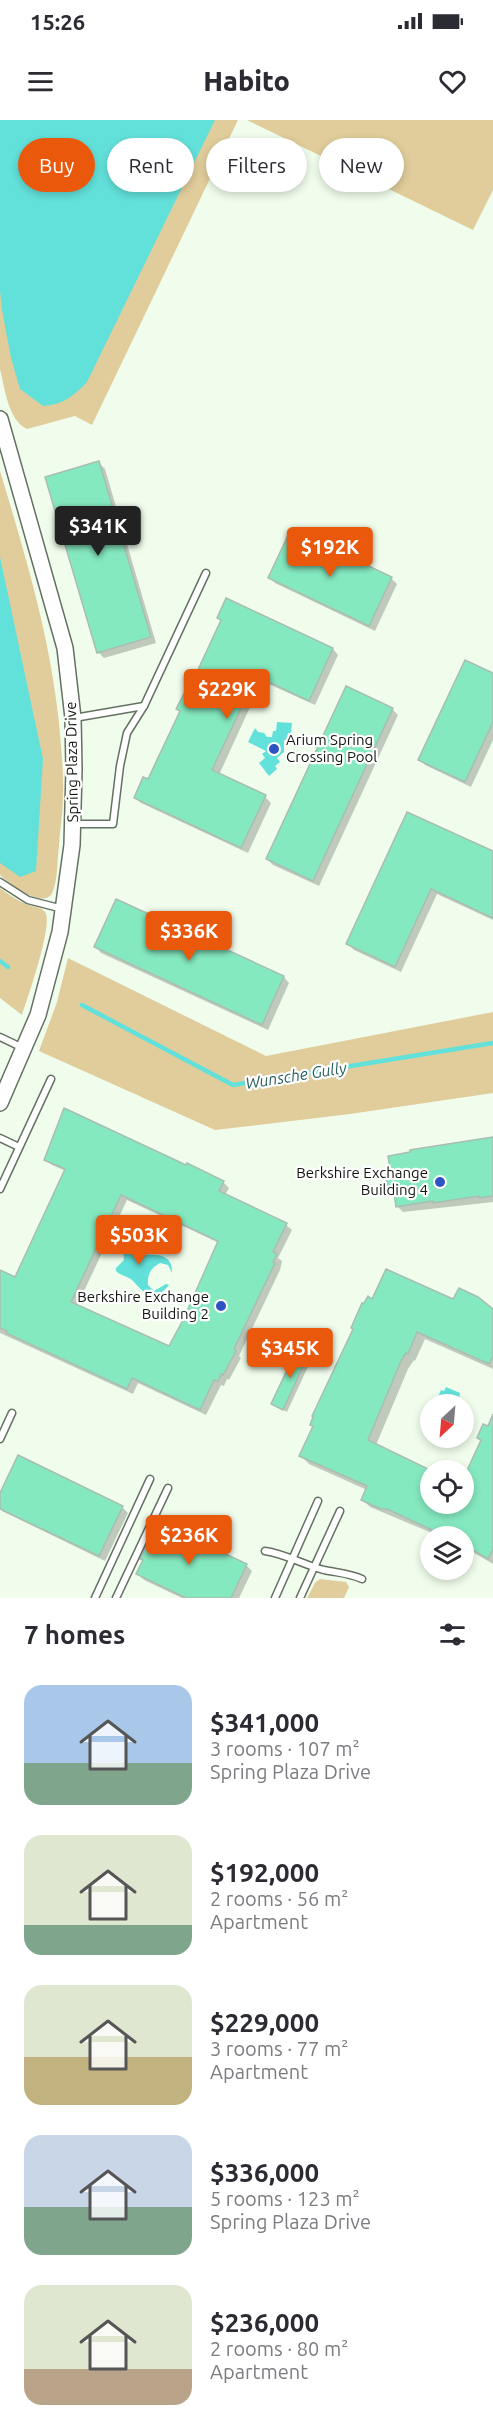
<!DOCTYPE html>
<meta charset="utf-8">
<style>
body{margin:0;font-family:Ubuntu,sans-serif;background:#f2f2f3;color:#2b2b33;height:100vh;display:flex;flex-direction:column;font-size:22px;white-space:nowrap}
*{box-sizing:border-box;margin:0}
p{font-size:20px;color:#7c7c81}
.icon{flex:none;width:33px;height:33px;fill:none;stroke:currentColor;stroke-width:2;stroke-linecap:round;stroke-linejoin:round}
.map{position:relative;height:1478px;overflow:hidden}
.details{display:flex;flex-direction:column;background:#fff;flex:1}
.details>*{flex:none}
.banner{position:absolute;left:18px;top:18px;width:458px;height:54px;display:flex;gap:12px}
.needle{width:39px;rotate:206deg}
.tools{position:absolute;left:420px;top:1274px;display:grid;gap:12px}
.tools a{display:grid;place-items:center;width:54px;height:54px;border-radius:50%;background:#fff;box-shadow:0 3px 9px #0003;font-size:30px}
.price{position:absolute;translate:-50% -51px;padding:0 14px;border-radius:6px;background:#ea580c;color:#fff;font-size:20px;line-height:39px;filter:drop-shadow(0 2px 3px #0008)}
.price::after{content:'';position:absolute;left:50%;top:36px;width:18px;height:14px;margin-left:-9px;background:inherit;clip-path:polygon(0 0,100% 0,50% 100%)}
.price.on{background:#222;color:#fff}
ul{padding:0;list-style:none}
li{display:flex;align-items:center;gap:18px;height:150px;padding:0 24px}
li span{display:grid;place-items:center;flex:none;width:168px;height:120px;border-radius:18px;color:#555}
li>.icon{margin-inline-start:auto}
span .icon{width:72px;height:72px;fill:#fffc;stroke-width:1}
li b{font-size:26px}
h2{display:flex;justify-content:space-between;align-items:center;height:72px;padding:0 24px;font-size:26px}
.tag{padding:0 21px;border-radius:27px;background:#fff;box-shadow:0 3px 9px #0003;font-size:21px;line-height:54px}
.tag.on{background:#ea580c;color:#fff}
.status{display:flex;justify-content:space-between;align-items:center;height:42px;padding:0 30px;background:#fff;direction:ltr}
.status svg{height:16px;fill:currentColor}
header{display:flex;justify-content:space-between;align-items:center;height:78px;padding:0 24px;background:#fff;font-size:27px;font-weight:800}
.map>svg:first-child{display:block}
.green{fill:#e0cd9b}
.water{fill:#62e1da}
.shadow{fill:#0003;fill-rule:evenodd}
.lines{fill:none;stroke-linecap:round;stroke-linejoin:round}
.stream{stroke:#62e1da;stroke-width:4.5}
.building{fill:#85e9bf;stroke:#a9bdb3;stroke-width:1.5;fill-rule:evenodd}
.service-casing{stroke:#657162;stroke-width:9}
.tertiary-casing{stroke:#657162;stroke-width:18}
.service{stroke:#fff;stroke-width:6}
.tertiary{stroke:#fff;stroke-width:15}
.poi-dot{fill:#2e53c2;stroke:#fff;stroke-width:2}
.labels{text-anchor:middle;stroke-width:4.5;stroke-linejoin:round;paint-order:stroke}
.poi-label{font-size:15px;fill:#121611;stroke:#fff;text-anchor:end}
.street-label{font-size:15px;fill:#121611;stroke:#fff}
.water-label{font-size:16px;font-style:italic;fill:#2a605d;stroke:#fff}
</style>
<div class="status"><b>15:26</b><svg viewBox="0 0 49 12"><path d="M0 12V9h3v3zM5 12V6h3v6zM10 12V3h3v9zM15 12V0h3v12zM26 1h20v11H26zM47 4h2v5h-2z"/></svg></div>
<header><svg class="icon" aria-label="menu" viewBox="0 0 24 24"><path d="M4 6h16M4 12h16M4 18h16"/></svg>Habito<svg class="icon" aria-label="heart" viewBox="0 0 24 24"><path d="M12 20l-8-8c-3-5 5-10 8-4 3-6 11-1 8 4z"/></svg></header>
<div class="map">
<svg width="493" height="1478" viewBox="0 0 493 1478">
<rect width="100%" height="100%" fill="#f0fdec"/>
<!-- green -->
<g class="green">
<path d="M0,0H238L92,305L75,296L27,309C8,300 5,269 0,249Z"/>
<path d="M247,0H493V70L473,110Z"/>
<path d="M0,351C25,434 50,516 59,603C61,627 64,652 63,676C63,693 60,709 59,726C57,740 58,758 53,771C46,792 9,763 0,755Z"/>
<path d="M0,768C11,776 19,782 32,786C36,787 42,788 45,792C54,803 27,880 22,895L0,878Z"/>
<path d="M68,838L266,936L493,892V973L350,994L215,1010L39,931L57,882Z"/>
<path d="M320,1459L346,1462L349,1467L344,1478H307L315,1463Z"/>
</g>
<!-- water -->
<g class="water">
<path d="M0,0H215L87,262C74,276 62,285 43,286L20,269L11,238L2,190L0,171Z"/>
<path d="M0,437L43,639L36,751L20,757L0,743Z"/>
<path d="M277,602L292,603L291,613H288L287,620H284V632L277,638L280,642L275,646L277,649L269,656L259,643L265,638L262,634L266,631L248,622L255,608L258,612L264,613L267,617H272L273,611H276Z"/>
<path d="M131,1128L140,1135C154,1135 173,1132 172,1153L168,1145L160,1143C151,1148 147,1154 148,1165L154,1171L166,1164L169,1165C153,1184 146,1175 133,1161C128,1156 121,1156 116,1151V1148L124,1140L123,1130Z"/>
<path d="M446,1267L460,1273L458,1284H435L441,1270L444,1271Z"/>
</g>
<!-- shadow -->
<g class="shadow">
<path d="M99,343L105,349L156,523L104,538L98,532Z"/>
<path d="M270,457L391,458L397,464L375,511L275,463Z"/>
<path d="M227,480L333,529L338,535L315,585L262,561L219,655L265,677L271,683L248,733L141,683L135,678L149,661L222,501Z"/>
<path d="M493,555V620L471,667L425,645L420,639Z"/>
<path d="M392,589L398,595L319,766L273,745L267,739Z"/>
<path d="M408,694L493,733V800L437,774L401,852L354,830L348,824Z"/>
<path d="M117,781L284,857L289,863L268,910L101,833L96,827Z"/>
<path d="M493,1019V1082L403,1092L398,1087L396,1079L390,1073Z"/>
<path d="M46,1039L187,1047L223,1062L229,1068L225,1075L286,1105L292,1110L278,1138L282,1141L280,1150L239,1236L241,1238L229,1260L227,1259L224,1266L221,1265L206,1295L138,1263L133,1274L0,1213V1151L16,1159L66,1051L52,1045ZM127,1080L219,1123L186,1198L169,1228L77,1186Z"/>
<path d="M459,1170L493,1189V1249L425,1219L415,1241L414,1240L408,1249L376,1325L430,1352V1383H464V1361L490,1300L493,1301V1444L464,1427V1416H439L370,1387L362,1379L367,1370L309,1344L301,1336L373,1180L454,1181Z"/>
<path d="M299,1229L312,1238L287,1292L273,1284Z"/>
<path d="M0,1377L122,1387L128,1393L105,1441L2,1391Z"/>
<path d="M246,1445L252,1451L239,1478H182L144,1460L138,1454Z"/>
</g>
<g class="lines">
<!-- stream -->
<g class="stream">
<path d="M0,841L8,847"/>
<path d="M82,885L233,965L493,923"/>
</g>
</g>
<!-- building -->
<g class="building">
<path d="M99,341L151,517L97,533L45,357Z"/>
<path d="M291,409L392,457L369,506L268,458Z"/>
<path d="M226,478L333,528L309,581L256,556L212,650L266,675L241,728L134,678L143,657L148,659L180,591L176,589L187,568L189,569L221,500L217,498Z"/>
<path d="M465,540L493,553V602L465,662L418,640Z"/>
<path d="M346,566L393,588L313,761L266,739Z"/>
<path d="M407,692L493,731V798L431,769L395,847L346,824Z"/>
<path d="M116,779L284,856L262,905L94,827Z"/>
<path d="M64,988L186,1045L187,1043L224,1061L219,1071L287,1103L273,1132L277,1134L273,1142L275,1143L234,1229L236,1231L223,1255L221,1254L218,1261L214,1260L200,1290L132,1258L127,1269L6,1213L7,1211L0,1208V1150L15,1157L65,1049L44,1040ZM121,1075L218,1121L184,1198L169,1226L71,1182Z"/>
<path d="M493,1017V1076L479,1078V1076L433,1083V1081L396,1087L394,1073L389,1074L385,1050L390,1049L388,1036L410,1032V1030Z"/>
<path d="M386,1149L453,1179L459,1168L478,1177L493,1189V1236L489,1244L417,1212L408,1234L406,1233L401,1241L368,1320L430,1350V1383H464V1357L481,1320L477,1318L483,1304L488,1306L493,1294V1429L488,1439L464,1425V1416H445L387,1389H381L361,1380L367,1366L299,1336L313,1306L310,1305L313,1297L312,1296L353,1209L351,1208L362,1183H364L368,1176L372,1179Z"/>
<path d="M298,1227L309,1233L283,1290L271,1284Z"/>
<path d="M18,1335L123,1386L99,1436L0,1389V1373Z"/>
<path d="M158,1402L247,1444L231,1478H186L136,1454L143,1440L140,1439Z"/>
</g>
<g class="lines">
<defs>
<g id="service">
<path d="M74,598L144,586"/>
<path d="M74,704H113L120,646L127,613L144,586L206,453"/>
<path d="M0,762L28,780L63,789"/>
<path d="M0,917L23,928"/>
<path d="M0,1018L19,1027"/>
<path d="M0,1069L51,959"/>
<path d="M0,1319L12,1293"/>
<path d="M265,1431C286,1434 304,1445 324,1450C338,1453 349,1453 362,1459"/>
<path d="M95,1478L150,1359"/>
<path d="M116,1478L168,1368"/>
<path d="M275,1478L318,1381"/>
<path d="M300,1478L340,1391"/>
</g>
<path id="tertiary" d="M0,299L65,528L73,598L74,649L72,725L60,812L38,895L0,983"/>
</defs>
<!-- service casing -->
<use href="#service" class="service-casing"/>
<!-- tertiary casing -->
<use href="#tertiary" class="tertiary-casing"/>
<!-- service -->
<use href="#service" class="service"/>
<!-- tertiary -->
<use href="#tertiary" class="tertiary"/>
</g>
<!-- markers -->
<g class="poi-dot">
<circle cx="274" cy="629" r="6"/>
<circle cx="440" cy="1062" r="6"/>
<circle cx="221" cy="1186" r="6"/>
</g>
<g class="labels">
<!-- poi labels -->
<g class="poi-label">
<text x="286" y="625" text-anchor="start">Arium Spring<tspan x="286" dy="17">Crossing Pool</tspan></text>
<text x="428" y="1058">Berkshire Exchange<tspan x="428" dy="17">Building 4</tspan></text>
<text x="209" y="1182">Berkshire Exchange<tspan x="209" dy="17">Building 2</tspan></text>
</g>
<!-- street labels -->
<g class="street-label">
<text transform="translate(72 642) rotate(-91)" y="5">Spring Plaza Drive</text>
</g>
<!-- water labels -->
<g class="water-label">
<text transform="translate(296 955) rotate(-9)" y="6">Wunsche Gully</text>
</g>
</g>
</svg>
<div class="tools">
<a><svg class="needle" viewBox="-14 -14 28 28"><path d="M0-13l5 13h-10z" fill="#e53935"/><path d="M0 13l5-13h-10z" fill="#7c7c81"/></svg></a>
<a><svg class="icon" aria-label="locate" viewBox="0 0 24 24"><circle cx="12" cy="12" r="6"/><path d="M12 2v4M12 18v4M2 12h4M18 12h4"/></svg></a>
<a><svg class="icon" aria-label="layers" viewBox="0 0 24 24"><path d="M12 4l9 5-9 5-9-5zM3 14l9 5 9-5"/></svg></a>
</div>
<b class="price on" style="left:98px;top:437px">$341K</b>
<b class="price" style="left:330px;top:458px">$192K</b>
<b class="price" style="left:227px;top:600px">$229K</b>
<b class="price" style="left:189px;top:842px">$336K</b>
<b class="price" style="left:139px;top:1146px">$503K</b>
<b class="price" style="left:290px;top:1259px">$345K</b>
<b class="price" style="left:189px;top:1446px">$236K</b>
<div class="banner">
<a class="tag on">Buy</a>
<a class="tag">Rent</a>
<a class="tag">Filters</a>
<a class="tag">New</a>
</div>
</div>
<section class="details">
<h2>7 homes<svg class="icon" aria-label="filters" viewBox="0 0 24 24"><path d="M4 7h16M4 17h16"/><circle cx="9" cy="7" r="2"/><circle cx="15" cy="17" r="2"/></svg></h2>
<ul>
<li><span style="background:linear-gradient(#a9c7e8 65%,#7fa58c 0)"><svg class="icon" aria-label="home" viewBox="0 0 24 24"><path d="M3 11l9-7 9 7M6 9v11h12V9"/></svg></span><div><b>$341,000</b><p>3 rooms · 107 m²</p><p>Spring Plaza Drive</p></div></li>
<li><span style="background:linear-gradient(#dfe7d0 75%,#7fa58c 0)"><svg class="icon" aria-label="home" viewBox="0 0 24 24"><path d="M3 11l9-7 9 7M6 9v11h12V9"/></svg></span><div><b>$192,000</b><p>2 rooms · 56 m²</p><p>Apartment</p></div></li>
<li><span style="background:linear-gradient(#dfe7d0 60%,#c2b280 0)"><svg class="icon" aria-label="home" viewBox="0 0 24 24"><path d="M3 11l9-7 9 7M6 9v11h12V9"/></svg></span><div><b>$229,000</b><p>3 rooms · 77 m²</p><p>Apartment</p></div></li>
<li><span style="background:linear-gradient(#c9d6e8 60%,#7fa58c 0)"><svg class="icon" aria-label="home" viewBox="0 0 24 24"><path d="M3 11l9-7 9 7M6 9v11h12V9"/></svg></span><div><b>$336,000</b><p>5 rooms · 123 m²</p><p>Spring Plaza Drive</p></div></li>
<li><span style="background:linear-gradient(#dfe7d0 70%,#b9a48a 0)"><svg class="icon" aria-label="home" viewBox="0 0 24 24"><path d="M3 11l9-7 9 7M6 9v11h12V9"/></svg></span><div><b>$236,000</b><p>2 rooms · 80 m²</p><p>Apartment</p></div></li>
</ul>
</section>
